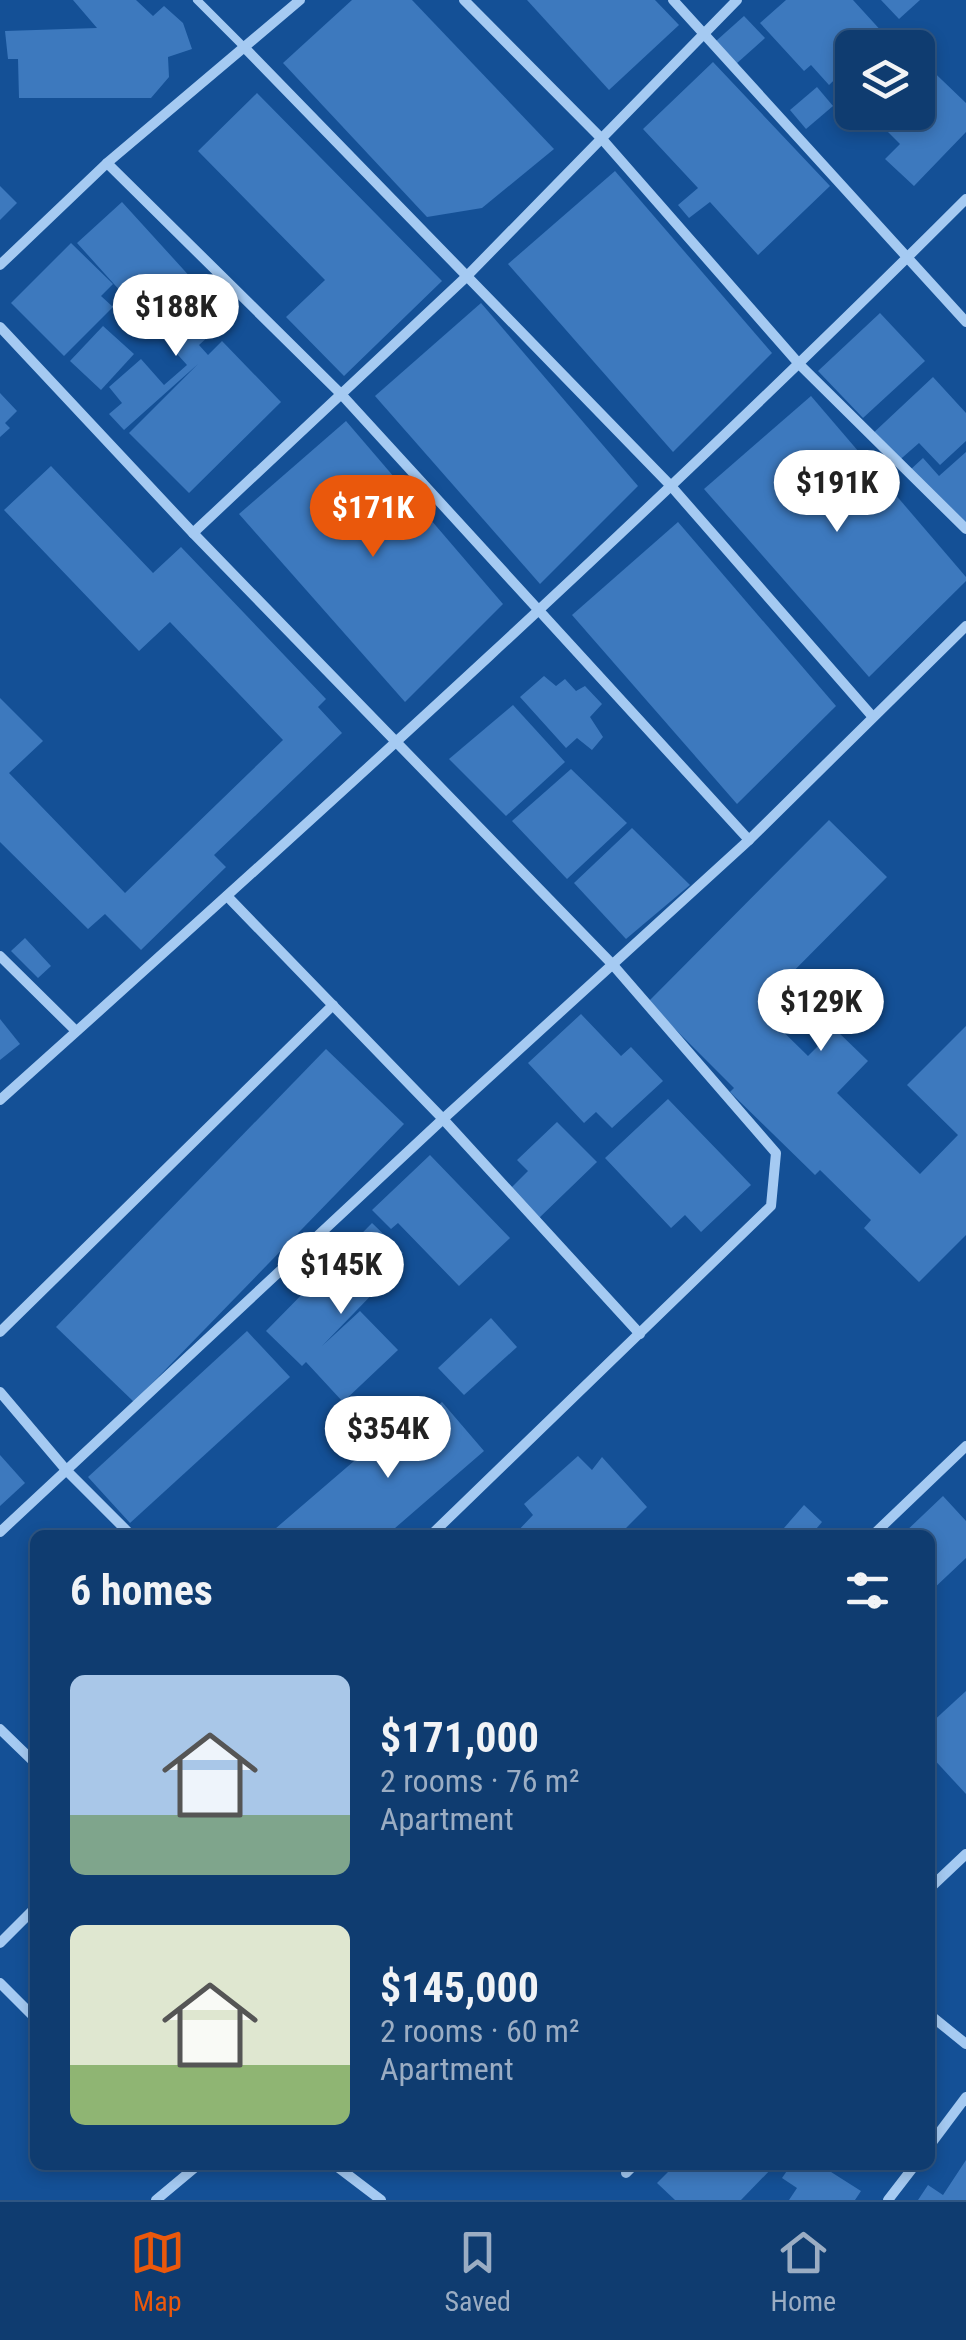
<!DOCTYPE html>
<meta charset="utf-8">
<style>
body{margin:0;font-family:"Roboto Condensed",sans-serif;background:#184375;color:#f1f3f6;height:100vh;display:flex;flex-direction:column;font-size:38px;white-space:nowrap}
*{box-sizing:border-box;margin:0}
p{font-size:32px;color:#9badc3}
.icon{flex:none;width:55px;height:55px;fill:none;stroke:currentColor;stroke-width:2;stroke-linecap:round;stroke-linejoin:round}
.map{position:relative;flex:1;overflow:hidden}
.drawer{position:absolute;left:30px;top:1530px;width:905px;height:640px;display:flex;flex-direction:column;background:#0f3c70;border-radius:15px;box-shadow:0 5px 15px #0003,0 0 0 2px #2f5683}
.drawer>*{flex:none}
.fabs{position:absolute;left:835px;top:30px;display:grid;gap:20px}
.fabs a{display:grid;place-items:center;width:100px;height:100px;border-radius:15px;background:#0f3c70;box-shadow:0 5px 15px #0003,0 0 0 2px #2f5683;font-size:50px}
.price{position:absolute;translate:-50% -85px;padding:0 22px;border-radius:35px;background:#fff;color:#222;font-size:32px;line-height:65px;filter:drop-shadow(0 2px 5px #0008)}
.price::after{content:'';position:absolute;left:50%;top:60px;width:30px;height:22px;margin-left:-15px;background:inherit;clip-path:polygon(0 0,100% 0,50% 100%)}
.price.current{background:#ea580c;color:#fff}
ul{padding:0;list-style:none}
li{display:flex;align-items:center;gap:30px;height:250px;padding:0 40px}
li span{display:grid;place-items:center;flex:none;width:280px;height:200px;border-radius:15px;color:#555}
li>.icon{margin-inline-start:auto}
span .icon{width:120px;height:120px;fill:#fffc;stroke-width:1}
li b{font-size:42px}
h2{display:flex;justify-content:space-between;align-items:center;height:120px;padding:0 40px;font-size:42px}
.tabs{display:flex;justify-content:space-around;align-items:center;height:140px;border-top:2px solid #2f5683;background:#0f3c70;font-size:28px;color:#9badc3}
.tabs a{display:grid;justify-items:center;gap:5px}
.tabs .current{color:#ea580c}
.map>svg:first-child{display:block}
.building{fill:#3d79be}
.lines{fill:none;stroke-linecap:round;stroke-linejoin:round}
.lane{stroke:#a5caf2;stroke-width:8}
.street{stroke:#a5caf2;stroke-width:10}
</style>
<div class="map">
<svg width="966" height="2200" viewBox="0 0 966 2200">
<rect width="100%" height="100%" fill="#145096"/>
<!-- building -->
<g class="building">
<path d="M73,0H136L153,16L164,6L183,23L192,49L168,57L169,77L151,98H19L18,59H8L5,31L97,28Z"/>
<path d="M352,0H412L554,149L482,208L427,217L283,63Z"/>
<path d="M527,0H655L679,25L609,90Z"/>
<path d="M786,0H853L884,34L870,48H852V63L829,85L811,65L804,71L760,23Z"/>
<path d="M881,0H920L899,19Z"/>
<path d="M744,16L765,38L736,64L716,41Z"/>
<path d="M918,57L966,103V132L914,186L885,159L900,144L868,112H918Z"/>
<path d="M713,62L830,186L758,255L710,202L689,218L678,205L698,188L643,129Z"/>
<path d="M817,87L833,106L806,129L790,110Z"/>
<path d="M257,93L442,281L344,376L286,317L325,280L198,151Z"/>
<path d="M615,171L772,353L673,452L508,264Z"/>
<path d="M0,186L17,203L0,220Z"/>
<path d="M122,202L193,280L186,287L221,325L199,345L208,355L222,341L281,402L189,493L129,433L198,364L124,430L109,414L122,403L109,387L141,359L164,385L187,365L77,243Z"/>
<path d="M71,243L113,284L101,296L113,307L64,356L11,303Z"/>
<path d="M481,303L638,486L540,584L375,396Z"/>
<path d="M880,313L925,361L863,418L818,371Z"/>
<path d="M103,326L134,354L101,390L70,361Z"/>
<path d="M933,377L966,413V441L940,465L919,443L895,464L869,437Z"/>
<path d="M0,393L17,411L5,423L10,428L0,437Z"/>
<path d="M811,396L966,577V581L869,677L704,489Z"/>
<path d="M346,421L503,604L405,702L239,514Z"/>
<path d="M966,452V532L909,471L923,458L939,476Z"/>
<path d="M51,466L153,573L181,547L326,699L318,707L342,733L214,855L226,867L141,950L105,914L88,929L0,842V698L43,741L9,773L125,893L283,740L170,622L139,651L4,510Z"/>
<path d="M678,522L836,706L737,804L572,615Z"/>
<path d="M544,676L556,686L565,679L576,691L585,686L602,704L590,717L603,737L592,750L577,738L566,748L520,697Z"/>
<path d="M513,705L565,762L506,816L449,759Z"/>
<path d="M571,769L627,823L567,879L512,821Z"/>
<path d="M829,820L887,877L758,1007L808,1056L835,1029L868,1061L837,1093L920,1174L958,1135L907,1085L966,1026V1235L919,1282L864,1228L871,1220L820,1170L815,1175L730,1092L734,1088L648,1002Z"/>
<path d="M632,828L690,885L626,939L574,883Z"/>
<path d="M25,938L51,966L38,978L11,951Z"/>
<path d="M581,1014L621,1056L631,1047L663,1081L612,1128L596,1112L584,1123L528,1063Z"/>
<path d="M0,1019L20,1044L0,1060Z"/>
<path d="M326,1049L404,1124L134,1402L56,1327Z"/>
<path d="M668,1099L751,1185L701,1232L685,1215L671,1228L605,1158Z"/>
<path d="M557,1122L597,1162L538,1219L510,1189L528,1171L517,1160Z"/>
<path d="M430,1155L510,1238L459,1286L398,1223L391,1229L372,1210Z"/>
<path d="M372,1223L403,1253L381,1274L387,1279L322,1346L360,1311L398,1350L343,1402L306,1362L302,1366L266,1331Z"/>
<path d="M491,1318L517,1347L464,1395L438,1368Z"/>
<path d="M247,1331L290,1377L130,1523L88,1477Z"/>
<path d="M442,1402L484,1451L387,1535H268L375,1443L383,1453Z"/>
<path d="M0,1455L25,1483L0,1506Z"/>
<path d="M578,1456L592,1470L602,1457L647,1507L619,1535H514L533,1515L524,1504Z"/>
<path d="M943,1496L966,1521V1558L930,1592V1535H902Z"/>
<path d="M804,1505L822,1522L811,1535H792L784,1528Z"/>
<path d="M966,1691V1794L930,1755V1724Z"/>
<path d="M966,2160V2200H918L928,2185L943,2195Z"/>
<path d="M675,2165H775L741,2200H675L657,2183Z"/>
<path d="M791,2165H820L861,2191L855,2200H789L797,2188L782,2178Z"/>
</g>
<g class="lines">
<!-- lane -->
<path class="lane" d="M197,0L243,46"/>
<!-- street -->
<g class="street">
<path d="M464,0L602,139L800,365L966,529"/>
<path d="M673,0L966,322"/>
<path d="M243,46L671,486L872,716"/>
<path d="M107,163L341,394L749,840"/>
<path d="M0,265L107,163L300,0"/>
<path d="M0,327L193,533L613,965L776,1153L771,1206L431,1535"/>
<path d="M193,533L465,278L737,0"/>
<path d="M227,896L443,1119L640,1334"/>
<path d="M0,956L76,1031"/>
<path d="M0,1100C328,806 654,511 966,199"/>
<path d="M0,1332L333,1005"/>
<path d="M0,1392L67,1471L131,1535"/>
<path d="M0,1532L443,1119L749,840L966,626"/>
<path d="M873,1535L966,1446"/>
<path d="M0,1729L35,1763"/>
<path d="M930,1888L966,1854"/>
<path d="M0,1943L35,1908"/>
<path d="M0,1983L35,2018"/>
<path d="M930,2015L966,2044"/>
<path d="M930,2145L966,2097"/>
<path d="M335,2165L381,2200"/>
<path d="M626,2173L634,2165"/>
<path d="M156,2200L198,2165"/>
<path d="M888,2200L915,2165"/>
</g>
</g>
</svg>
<div class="fabs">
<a><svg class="icon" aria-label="layers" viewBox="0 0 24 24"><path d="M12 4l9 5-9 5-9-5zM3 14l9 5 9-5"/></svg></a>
</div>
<b class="price" style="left:176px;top:359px">$188K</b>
<b class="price" style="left:837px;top:535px">$191K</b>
<b class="price current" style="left:373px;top:560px">$171K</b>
<b class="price" style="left:821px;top:1054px">$129K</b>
<b class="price" style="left:341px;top:1317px">$145K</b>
<b class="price" style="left:388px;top:1481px">$354K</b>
<section class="drawer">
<h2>6 homes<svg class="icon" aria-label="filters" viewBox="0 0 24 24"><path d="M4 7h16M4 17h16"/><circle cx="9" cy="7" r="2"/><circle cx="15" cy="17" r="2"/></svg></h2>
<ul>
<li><span style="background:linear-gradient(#a9c7e8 70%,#7fa58c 0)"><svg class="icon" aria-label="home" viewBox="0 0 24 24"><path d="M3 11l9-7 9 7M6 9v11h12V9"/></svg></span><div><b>$171,000</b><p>2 rooms · 76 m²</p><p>Apartment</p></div></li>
<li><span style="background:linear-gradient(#dfe7d0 70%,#8fb573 0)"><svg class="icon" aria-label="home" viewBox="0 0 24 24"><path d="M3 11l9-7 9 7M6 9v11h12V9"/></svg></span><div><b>$145,000</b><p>2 rooms · 60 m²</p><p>Apartment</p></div></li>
</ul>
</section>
</div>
<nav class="tabs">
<a class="current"><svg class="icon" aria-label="map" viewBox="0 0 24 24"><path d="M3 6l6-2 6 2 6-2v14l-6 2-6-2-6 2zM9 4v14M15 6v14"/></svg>Map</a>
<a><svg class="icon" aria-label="saved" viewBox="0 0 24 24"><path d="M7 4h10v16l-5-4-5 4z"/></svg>Saved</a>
<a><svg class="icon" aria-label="home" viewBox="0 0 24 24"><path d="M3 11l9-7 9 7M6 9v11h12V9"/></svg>Home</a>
</nav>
